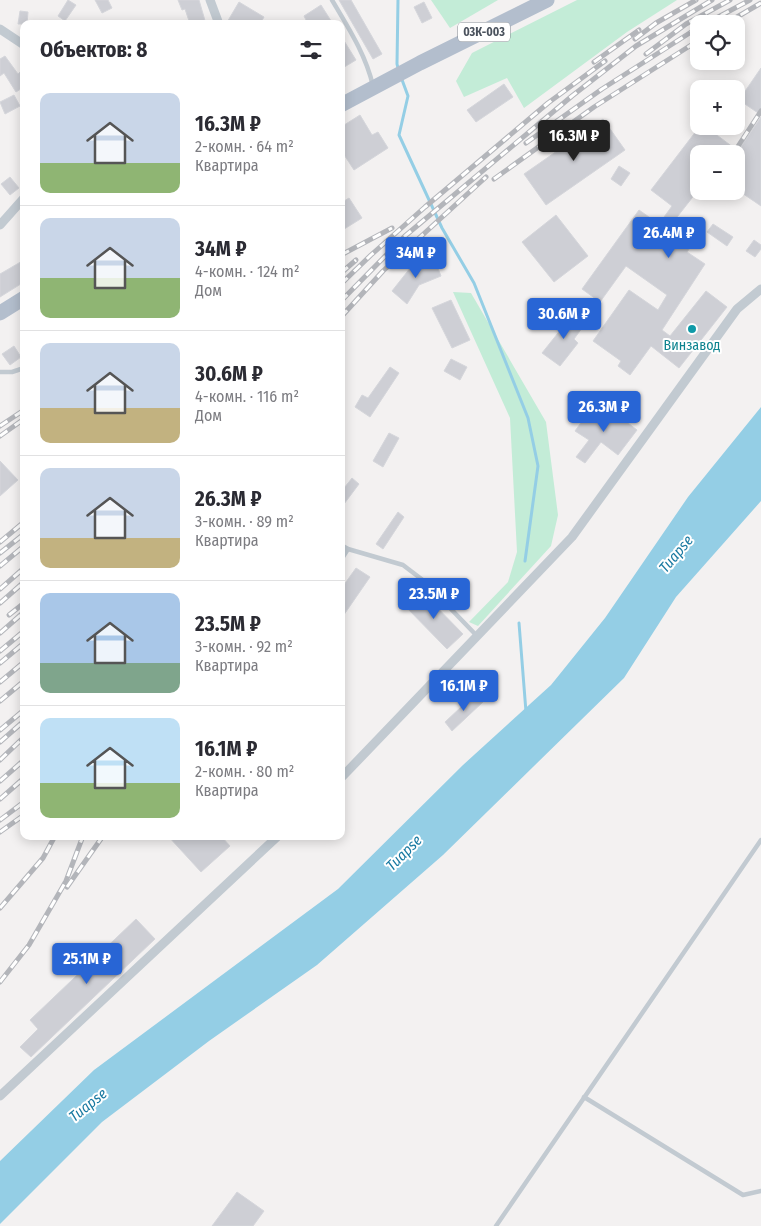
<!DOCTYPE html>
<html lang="ru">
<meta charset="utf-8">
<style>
body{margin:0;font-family:"Fira Sans Condensed",sans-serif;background:#f7f7f7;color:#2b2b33;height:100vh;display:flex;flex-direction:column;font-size:19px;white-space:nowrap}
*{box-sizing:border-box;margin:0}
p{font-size:16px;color:#7c7c81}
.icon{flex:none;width:28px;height:28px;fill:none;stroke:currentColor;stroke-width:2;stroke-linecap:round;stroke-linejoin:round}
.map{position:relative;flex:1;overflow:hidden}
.panel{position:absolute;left:20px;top:20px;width:325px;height:820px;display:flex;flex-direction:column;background:#fff;border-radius:10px;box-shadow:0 2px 12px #0003}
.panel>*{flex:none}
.tools{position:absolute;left:690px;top:15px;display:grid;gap:10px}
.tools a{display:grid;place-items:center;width:55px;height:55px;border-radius:10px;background:#fff;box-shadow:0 2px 12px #0003;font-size:25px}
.price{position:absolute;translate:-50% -42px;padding:0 11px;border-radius:5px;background:#2865d5;color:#fff;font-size:16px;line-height:32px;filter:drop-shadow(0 1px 2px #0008)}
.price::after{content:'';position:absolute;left:50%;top:30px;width:15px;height:11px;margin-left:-8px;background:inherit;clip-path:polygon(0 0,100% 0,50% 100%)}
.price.selected{background:#222;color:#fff}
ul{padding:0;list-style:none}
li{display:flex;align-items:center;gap:15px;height:125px;padding:0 20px}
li+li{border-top:1px solid #e1e1e2}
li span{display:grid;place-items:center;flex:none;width:140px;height:100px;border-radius:10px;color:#555}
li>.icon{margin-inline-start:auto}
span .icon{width:60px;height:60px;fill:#fffc;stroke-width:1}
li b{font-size:21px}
h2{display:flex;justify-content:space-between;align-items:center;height:60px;padding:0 20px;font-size:21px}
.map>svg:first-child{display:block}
.green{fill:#c3ecd7}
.water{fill:#94cee5}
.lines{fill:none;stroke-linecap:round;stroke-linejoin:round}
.stream{stroke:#94cee5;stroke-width:3}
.building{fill:#cecfd5;stroke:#d5d6db}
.lane{stroke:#c2cad1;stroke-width:4.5}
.street{stroke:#c2cad1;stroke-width:9}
.primary{stroke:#b3becd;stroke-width:15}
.rail-casing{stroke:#b3b5ba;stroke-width:5}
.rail{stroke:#fff;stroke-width:3;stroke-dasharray:9;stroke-linecap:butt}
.culture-dot{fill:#0f9aa8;stroke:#fff;stroke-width:2}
.labels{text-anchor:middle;stroke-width:4;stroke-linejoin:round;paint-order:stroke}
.shield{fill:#fff;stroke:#80868e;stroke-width:1}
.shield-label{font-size:12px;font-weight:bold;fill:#4a525d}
.culture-label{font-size:14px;fill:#0d838f;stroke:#fff}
.water-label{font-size:15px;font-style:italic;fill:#1879a1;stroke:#fff}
</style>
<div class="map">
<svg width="761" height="1226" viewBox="0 0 761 1226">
<rect width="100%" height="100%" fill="#f3f1f1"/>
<!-- green -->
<g class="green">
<path d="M431,0H498L450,28Z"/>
<path d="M577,0H677L627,32L524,108L507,78L464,97L456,81L472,53Z"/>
<path d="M453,292L471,293L546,422L558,515L551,546L478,626L469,622L508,582L517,552L510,418Z"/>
</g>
<!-- water -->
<path class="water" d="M761,407V501L676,597L624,678L443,855L317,965L209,1041L102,1122L0,1224V1161L94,1070L338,889L463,765L551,685L605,618L688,497Z"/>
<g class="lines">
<!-- stream -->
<g class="stream">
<path d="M398,0L397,64L398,68"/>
<path d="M401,77L408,96L399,135L442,228L474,283L528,418L538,466L525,561"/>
<path d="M519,623L526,712"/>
</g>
</g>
<!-- building -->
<g class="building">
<path d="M68,0L76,5L65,21L58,16Z"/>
<path d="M95,0H108L112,8L102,13Z"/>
<path d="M178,0H199L206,24H190L185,9L182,10Z"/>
<path d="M339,0H351L382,54L373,59Z"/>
<path d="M239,2L264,17L260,24H226Z"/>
<path d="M424,2L432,18L422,23L414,7Z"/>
<path d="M321,5L333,24H308L304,16Z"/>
<path d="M20,11L28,12L27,24H18Z"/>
<path d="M341,36L356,60L341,69Z"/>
<path d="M5,56L18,74L20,72L24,79V87L16,92L4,73L0,76V59Z"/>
<path d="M761,68V115L739,100Z"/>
<path d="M504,84L513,97L476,122L467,110Z"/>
<path d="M14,95L20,106L5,114L0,102Z"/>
<path d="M360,115L372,135L378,132L388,148L354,170L341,150V127Z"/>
<path d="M761,117V206L736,189V154H699V189L674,221L697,238L687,252L705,264L662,330L670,336L706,291L727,307L679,368L651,346L630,375L618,366L621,361L593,341L629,290L658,310L667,295L626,266L600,302L582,289L639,210L659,224L672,206L651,190L700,126H705L738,151Z"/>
<path d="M603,119L625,150L546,205L524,174Z"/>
<path d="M619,166L630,173L621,186L611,179Z"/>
<path d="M10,177L19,188L10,195L1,184Z"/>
<path d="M349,198L362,218L341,231V203Z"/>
<path d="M556,215L588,256L554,282L522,242Z"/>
<path d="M713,224L733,237L727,246L707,232Z"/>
<path d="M754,240L761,245V249L755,257L746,251Z"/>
<path d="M434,258L441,276L419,285L407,304L392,291L411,267Z"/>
<path d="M24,260V282L0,297V274Z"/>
<path d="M451,300L470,340L452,348L432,308Z"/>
<path d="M570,313L585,324L574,339L578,343L560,366L542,353L566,323L563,321Z"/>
<path d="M14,346L21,357L10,365L2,354Z"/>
<path d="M451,359L467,367L460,380L444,371Z"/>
<path d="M390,367L399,373L370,417L355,407L362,395L368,398Z"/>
<path d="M593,406L607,416L611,410L637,430L618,455L601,442L585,463L576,457L589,440L575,431Z"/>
<path d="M389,433L399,438L383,467L373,461Z"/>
<path d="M0,461L18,480L0,496Z"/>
<path d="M352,478L359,484L341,508V492Z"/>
<path d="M398,512L404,517L383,549L376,544Z"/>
<path d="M356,568L370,577L341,619V589Z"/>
<path d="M421,591L463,634L447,649L405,606Z"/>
<path d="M476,693L484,701L452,731L445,722Z"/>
<path d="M168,836H221L230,846L201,872Z"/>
<path d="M136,919L155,939L31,1057L20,1047L38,1029L30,1020Z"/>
<path d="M237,1192L264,1211L253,1226H212Z"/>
</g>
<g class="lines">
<!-- lane -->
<g class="lane">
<path d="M332,0C348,27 366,55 373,86"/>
<path d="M0,372H12L24,368"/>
<path d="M341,545L348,549L403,565L424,581L477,636"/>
<path d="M341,560L348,549"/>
<path d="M584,1097L743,1195L761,1191"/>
<path d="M496,1226L761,840"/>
</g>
<!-- street -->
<g class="street">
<path d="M210,0L219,24"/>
<path d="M0,29L24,45"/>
<path d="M0,225L24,198"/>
<path d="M341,778L572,537L737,309L761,289"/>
<path d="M0,1096L278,836"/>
</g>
<!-- primary -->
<g class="primary">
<path d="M341,105L420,63L547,0"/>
<path d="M0,313L24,298"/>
</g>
<defs>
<g id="rail">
<path d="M705,24L750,0"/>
<path d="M725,24L761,3"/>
<path d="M635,39L656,23L696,0"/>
<path d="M646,54L686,24L730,0"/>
<path d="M594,62L639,30"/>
<path d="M526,143L602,89L699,27"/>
<path d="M733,154L761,111"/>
<path d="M494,179L594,107L699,40"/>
<path d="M705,196L708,191"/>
<path d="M341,255L392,228"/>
<path d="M341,273L356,260"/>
<path d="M341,284L371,255L425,207L548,103L605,61"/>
<path d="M341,301L405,236L572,96L636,46L712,0"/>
<path d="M341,317L383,271L486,177"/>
<path d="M0,426L24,410"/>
<path d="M0,436L24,419"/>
<path d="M0,542L24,522"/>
<path d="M0,553L24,534"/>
<path d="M0,566L24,546"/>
<path d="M0,589L24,568"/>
<path d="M0,603L24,582"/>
<path d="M9,615L24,603"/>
<path d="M0,633L24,612"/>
<path d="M0,651L24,631"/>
<path d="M0,663L24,643"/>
<path d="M0,682L24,662"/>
<path d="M0,701L24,681"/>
<path d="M0,730L24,710"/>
<path d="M0,742L24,721"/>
<path d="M0,760L24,737"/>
<path d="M0,781L24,760"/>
<path d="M0,799L24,778"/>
<path d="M0,820L24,802"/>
<path d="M0,832L24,815"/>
<path d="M67,887L103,836"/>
<path d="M0,908L43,858L55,836"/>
<path d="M0,982L29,945L66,881L83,836"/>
</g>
</defs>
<!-- rail casing -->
<use href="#rail" class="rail-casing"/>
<!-- rail -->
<use href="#rail" class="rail"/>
</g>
<!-- markers -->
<circle class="culture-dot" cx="692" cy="329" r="5"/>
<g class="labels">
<!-- shield labels -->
<rect class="shield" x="458" y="22.5" width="52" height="19" rx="4"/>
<g class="shield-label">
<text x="484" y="36">03К-003</text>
</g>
<!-- culture labels -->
<g class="culture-label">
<text x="692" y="350">Винзавод</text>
</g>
<!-- water labels -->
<g class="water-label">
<text transform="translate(676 554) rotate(-50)" y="5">Tuapse</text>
<text transform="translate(404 853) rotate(-45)" y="5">Tuapse</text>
<text transform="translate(88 1105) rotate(-39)" y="5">Tuapse</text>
</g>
</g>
</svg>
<div class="tools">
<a><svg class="icon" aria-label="locate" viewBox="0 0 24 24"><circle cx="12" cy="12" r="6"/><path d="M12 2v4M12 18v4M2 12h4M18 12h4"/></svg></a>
<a>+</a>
<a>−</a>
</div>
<b class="price selected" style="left:574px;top:162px">16.3M ₽</b>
<b class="price" style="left:669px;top:259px">26.4M ₽</b>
<b class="price" style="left:416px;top:279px">34M ₽</b>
<b class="price" style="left:564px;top:340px">30.6M ₽</b>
<b class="price" style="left:604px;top:433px">26.3M ₽</b>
<b class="price" style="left:434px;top:620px">23.5M ₽</b>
<b class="price" style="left:464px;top:712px">16.1M ₽</b>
<b class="price" style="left:87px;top:985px">25.1M ₽</b>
<section class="panel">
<h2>Объектов: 8<svg class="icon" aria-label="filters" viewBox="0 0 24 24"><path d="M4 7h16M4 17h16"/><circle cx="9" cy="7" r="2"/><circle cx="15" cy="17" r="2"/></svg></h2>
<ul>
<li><span style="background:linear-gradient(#c9d6e8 70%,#8fb573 0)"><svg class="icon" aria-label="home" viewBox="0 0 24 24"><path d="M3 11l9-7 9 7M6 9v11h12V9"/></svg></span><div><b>16.3M ₽</b><p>2-комн. · 64 m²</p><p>Квартира</p></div></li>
<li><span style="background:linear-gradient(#c9d6e8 60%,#8fb573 0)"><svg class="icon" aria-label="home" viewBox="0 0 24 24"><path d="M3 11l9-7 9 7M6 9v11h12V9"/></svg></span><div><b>34M ₽</b><p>4-комн. · 124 m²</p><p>Дом</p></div></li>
<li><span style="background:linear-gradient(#c9d6e8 65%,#c2b280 0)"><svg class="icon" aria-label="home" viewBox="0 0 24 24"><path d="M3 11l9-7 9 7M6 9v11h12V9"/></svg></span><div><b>30.6M ₽</b><p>4-комн. · 116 m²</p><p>Дом</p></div></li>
<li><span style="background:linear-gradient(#c9d6e8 70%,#c2b280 0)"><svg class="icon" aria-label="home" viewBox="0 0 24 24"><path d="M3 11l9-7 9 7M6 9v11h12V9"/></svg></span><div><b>26.3M ₽</b><p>3-комн. · 89 m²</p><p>Квартира</p></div></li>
<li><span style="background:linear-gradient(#a9c7e8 70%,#7fa58c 0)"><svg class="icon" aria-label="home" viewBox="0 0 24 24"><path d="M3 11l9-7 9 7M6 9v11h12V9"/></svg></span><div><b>23.5M ₽</b><p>3-комн. · 92 m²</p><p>Квартира</p></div></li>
<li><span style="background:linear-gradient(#bfe0f5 65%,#8fb573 0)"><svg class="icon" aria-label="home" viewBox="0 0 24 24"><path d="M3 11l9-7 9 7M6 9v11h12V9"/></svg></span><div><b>16.1M ₽</b><p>2-комн. · 80 m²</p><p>Квартира</p></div></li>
</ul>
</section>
</div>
